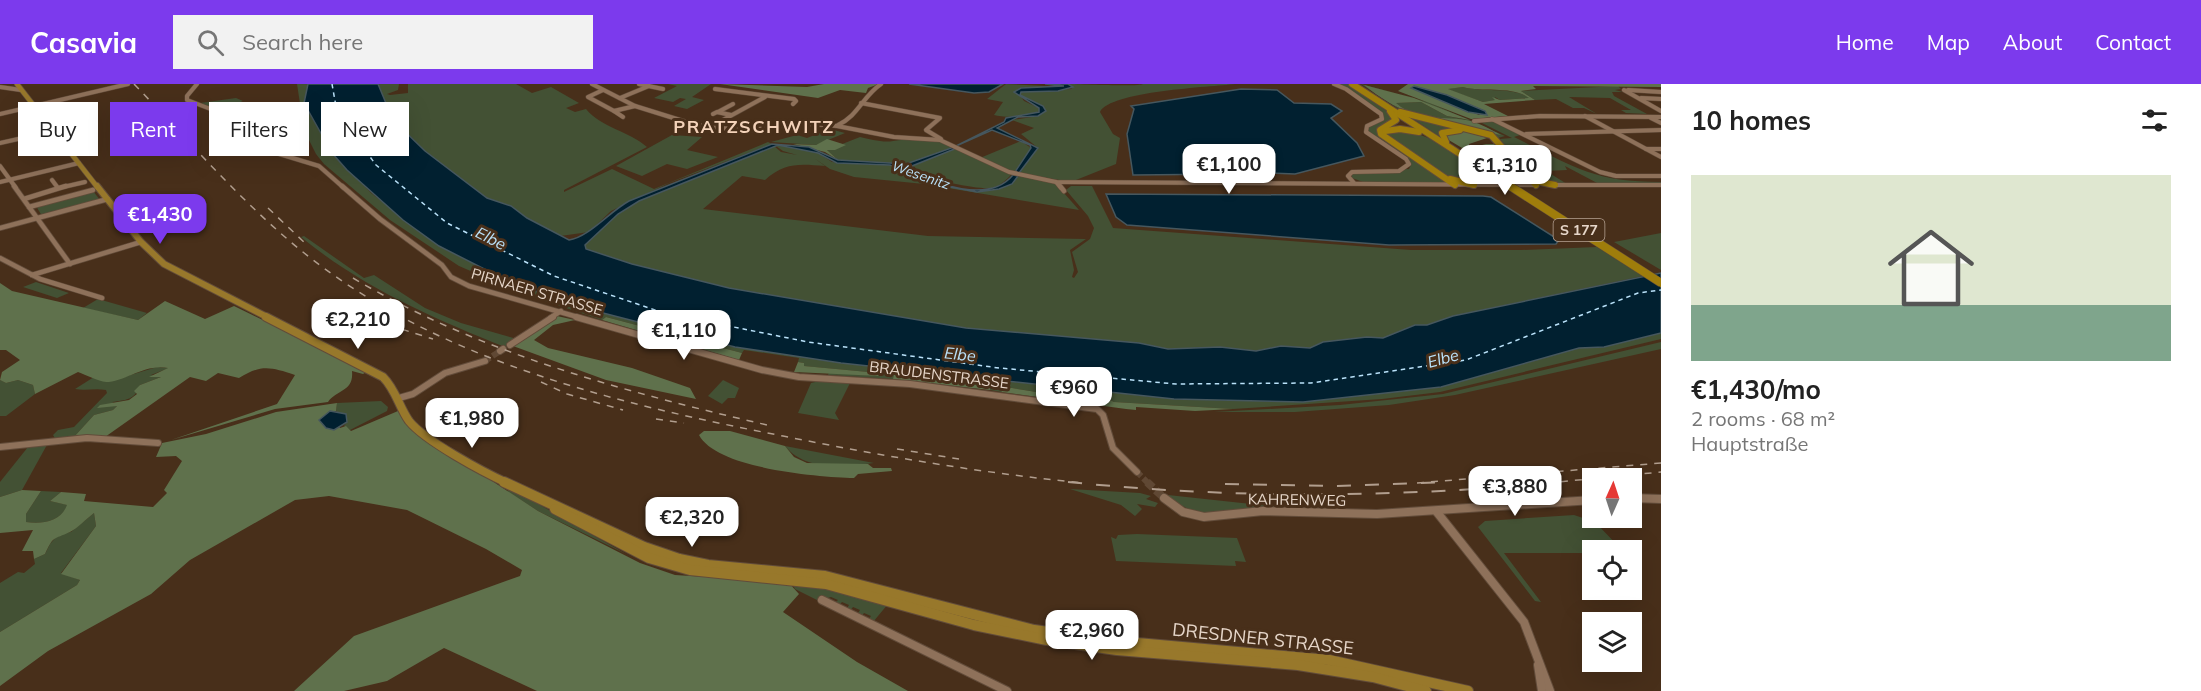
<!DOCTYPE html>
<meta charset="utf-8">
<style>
body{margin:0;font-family:Mulish,sans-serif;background:#f2f2f2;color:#222;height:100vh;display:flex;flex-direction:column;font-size:22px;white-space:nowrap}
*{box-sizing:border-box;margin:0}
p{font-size:20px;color:#767676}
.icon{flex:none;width:33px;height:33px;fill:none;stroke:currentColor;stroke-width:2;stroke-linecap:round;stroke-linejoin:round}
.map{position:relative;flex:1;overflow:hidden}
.sheet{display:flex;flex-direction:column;background:#fff;width:540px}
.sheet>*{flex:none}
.banner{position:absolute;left:18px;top:18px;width:570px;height:54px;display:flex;gap:12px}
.needle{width:39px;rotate:3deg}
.controls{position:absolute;left:1582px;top:384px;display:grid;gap:12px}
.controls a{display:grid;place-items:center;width:60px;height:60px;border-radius:0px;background:#fff;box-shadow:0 6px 24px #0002;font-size:30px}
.price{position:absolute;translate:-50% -51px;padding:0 14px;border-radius:12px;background:#fff;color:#222;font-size:20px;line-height:39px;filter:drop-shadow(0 2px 3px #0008)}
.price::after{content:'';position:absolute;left:50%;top:36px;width:18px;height:14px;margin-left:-9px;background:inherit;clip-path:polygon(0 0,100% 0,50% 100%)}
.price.selected{background:#7c3aed;color:#fff}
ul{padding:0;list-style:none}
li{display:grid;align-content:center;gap:12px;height:318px;padding:0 30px}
li span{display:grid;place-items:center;height:186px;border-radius:0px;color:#555}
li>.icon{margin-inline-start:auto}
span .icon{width:108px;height:108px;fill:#fffc;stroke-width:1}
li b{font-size:26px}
h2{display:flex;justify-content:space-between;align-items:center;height:72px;padding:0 30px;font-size:26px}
.pill{padding:0 21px;border-radius:0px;background:#fff;box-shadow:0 6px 24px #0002;font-size:21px;line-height:54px}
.pill.selected{background:#7c3aed;color:#fff}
header{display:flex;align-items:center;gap:36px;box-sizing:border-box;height:84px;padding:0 30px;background:#7c3aed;color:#fff}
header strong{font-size:28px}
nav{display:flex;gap:33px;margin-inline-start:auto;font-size:21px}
.search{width:420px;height:54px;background:#f2f2f2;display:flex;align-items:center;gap:15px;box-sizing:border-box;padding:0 21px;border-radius:0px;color:#767676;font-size:22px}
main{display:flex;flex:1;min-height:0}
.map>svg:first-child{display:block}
.green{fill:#435134;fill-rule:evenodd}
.forest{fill:#5f714c;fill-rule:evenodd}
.water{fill:#012030;stroke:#46575e;stroke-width:1.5}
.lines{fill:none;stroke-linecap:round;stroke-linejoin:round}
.ferry{stroke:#bae2fa;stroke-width:1.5;stroke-dasharray:4.5 4;stroke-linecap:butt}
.minor-tunnel-far1{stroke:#604834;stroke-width:6;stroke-dasharray:6 3;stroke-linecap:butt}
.minor-tunnel{stroke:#604834;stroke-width:8;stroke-dasharray:8 4;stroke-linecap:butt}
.minor-far3-casing{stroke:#624c3a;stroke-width:5}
.minor-far2-casing{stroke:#624c3a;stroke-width:6}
.minor-far1-casing{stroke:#624c3a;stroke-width:8}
.minor-casing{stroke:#624c3a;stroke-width:10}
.major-far3-casing{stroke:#624c3a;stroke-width:6}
.major-far2-casing{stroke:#624c3a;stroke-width:8}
.major-far1-casing{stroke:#624c3a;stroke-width:10}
.major-casing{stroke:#624c3a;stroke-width:12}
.highway-casing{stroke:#624c3a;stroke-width:8}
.minor-far3{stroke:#8e715a;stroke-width:4}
.minor-far2{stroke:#8e715a;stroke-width:4.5}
.minor-far1{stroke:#8e715a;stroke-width:6}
.minor{stroke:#8e715a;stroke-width:8}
.major-far3{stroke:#98782b;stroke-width:4.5}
.major-far2{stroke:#98782b;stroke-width:6}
.major-far1{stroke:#98782b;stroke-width:8}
.major{stroke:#98782b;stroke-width:10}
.highway{stroke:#9f7d0b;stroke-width:6}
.rail-far1{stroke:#b19e8e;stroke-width:1.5;stroke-dasharray:7 7;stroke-linecap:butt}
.rail{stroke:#b19e8e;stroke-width:2;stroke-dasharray:14 14;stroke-linecap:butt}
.highway-bridge-far1-casing{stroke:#624c3a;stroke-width:8;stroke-linecap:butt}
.highway-bridge-casing{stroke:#624c3a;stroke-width:9;stroke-linecap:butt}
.highway-bridge-far1{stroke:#9f7d0b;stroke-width:6}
.highway-bridge{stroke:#9f7d0b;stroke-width:8}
.labels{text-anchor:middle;stroke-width:6;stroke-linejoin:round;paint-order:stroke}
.far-water-label{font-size:14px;font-style:italic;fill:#bae2fa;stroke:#482f1a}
.shield{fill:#482f1a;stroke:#b7a494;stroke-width:1.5}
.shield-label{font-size:14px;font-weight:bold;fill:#e6d6c9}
.street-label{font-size:15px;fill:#e6d6c9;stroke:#482f1a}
.water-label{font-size:16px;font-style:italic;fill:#bae2fa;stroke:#482f1a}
.far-district-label{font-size:18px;font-weight:bold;letter-spacing:1.5px;fill:#f3d2b9;stroke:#482f1a}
.near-street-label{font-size:18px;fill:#e6d6c9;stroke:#482f1a}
</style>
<header>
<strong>Casavia</strong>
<div class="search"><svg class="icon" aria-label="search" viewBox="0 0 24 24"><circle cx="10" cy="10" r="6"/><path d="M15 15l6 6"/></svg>Search here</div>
<nav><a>Home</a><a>Map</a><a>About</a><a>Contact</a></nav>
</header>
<main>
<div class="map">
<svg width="1661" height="607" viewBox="0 0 1661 607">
<rect width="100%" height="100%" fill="#482f1a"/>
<!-- green -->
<g class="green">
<path d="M297,0H308L307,25L332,69L371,109L439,162L502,194L572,221L735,263L841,279L1174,315L1303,318L1441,303L1579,264L1604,263L1661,249V255L1440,308L1382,315L1233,325L1114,318L1106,314L1086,316L1006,303L1001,308L990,306V303L894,291L893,295L828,291L829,288L879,292V289L803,282L804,279L798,278L799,274L744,266L742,269L606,233L602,236L524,210L459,182L390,136L324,80L316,70L304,46Z"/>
<path d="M378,0H399L398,6L387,10L390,11L408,9V0H516L532,9L551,3L579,19L566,24L575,28L586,25C602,44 629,47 647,63L564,106V108L612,85L654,105L768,58L772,60L669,99L611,127L589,148L560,152L527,134L511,122L487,114L425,67L393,36Z"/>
<path d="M668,0H711L692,13L704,16L687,25L674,22L686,15L680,14L673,18L654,14L677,2Z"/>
<path d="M1006,0L1064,3L1016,6L1024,17L1041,25C1032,34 1005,34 994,31L1003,18L987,15Z"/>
<path d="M1068,0C1080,0 1139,3 1143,0H1235C1211,3 1110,7 1100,28L1113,50L1120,54L1116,80L1071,98L1019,89L1038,64L1021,50L1034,44L1012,36L1038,32L1043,22L1020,11L1021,8L1072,5Z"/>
<path d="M1337,0H1348L1391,30L1395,34L1379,44L1378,50L1447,99H1366L1352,94V89L1409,85L1411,81L1408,75L1368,48V44L1384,35L1383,30Z"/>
<path d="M1361,0L1428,18L1505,52L1498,54L1457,45L1440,49L1439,52ZM1366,2L1414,14L1467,36L1447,32L1421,18L1395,19L1410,29L1403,27Z"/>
<path d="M1618,2L1621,5L1615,6L1623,8H1612L1614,12L1647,30L1626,29L1621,26H1631L1610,14L1569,13L1597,30L1584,24H1573L1556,15L1535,16L1521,7Z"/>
<path d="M1463,3C1485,9 1511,2 1530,14L1500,16L1495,13L1496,16L1483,18L1446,5Z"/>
<path d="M236,14L243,17L224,24L245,18L279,21L266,27L271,38L238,45L225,28L200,19Z"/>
<path d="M1490,36L1533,56L1520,51L1514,53C1573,82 1592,98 1661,98V100H1599L1565,82L1567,86L1546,87L1567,100L1551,99L1529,92L1500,55L1512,54L1480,38Z"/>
<path d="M830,45L845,49L816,61L771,58L797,51L807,54Z"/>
<path d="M1410,47L1431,55L1496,97L1466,99L1450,94L1385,51L1386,48Z"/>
<path d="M672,51L702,53L687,66L718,73L687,85L667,80L642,92L616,82Z"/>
<path d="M860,53C870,55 883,59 893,57C913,54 935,54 954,63L906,80L838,76L827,66Z"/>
<path d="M1021,57L1031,64L1015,88L980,74Z"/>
<path d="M778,61L818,69L832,78L890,81L934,100L977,108L999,105L1012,100L1018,92L1056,100L1079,126L924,100L854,93L830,85L814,74L825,82C800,80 785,78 765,96L742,92L703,125L928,152L1086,155L1070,166L1074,186L1072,193L1074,194L1078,188L1072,168L1090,155L1094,144L1088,132L1066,106L1071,102H1092L1113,144L1411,166H1521L1597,163L1643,192L1453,232L1427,241H1415L1383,254L1367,253L1323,258L1310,264L1281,262L1256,267L1220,263L1168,265L1138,259L966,245L729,204L632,180L586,165L585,161L618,130L639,117L768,64L774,62L781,68L797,71L783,67L776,62Z"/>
<path d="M957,64L1012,90C1006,96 1000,102 992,104C979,106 933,96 921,90C915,86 918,83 911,82Z"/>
<path d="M93,107L100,116L42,132L36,122Z"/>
<path d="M1661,149V186L1614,158Z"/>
<path d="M304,152L364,194L374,191L425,224L461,239L517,255L505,263C432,234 362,203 301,153Z"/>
<path d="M36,198L69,209L57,214L23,203Z"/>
<path d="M98,215L147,229L138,236L83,224Z"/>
<path d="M1661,258V265L1455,311L1389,321L1295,328H1214L1340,321L1443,310Z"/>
<path d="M157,283L169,284L151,291L161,293L140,301C135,316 126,316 112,318L118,321L113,326L94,331L73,354L56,356L53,351L58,346L74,343L107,309L106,306C95,304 86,307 75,305L94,293L107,298Z"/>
<path d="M0,296L6,299L18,296L33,301L35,310L6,332H0Z"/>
<path d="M723,296L739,304L735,314H728L722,320L708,312Z"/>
<path d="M819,297L850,299L835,329L839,336L798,329L811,299Z"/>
<path d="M381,317L388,323L387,327L350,346L344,342L347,338L336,327L337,319Z"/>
<path d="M48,359L22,406L0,413V398L28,363Z"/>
<path d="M785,362L874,379C844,383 805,387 785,362Z"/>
<path d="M512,405L626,470L538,427L507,407Z"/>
<path d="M1070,405L1140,409L1151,412L1146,415L1158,419L1155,423L1137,420L1142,425L1135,432L1121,421Z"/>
<path d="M41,407L61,408L50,417L68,421C60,438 43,440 26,438V430Z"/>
<path d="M1168,411L1298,425L1196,429L1175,418Z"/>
<path d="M94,429L96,442L61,489L80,496L77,501L0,548V499L18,488L24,489L35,480L34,475L45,470L50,460L59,450L71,448Z"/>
<path d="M1574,431L1595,438L1622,466H1593V469H1504L1541,518L1535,517L1478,443L1485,437Z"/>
<path d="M1137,450L1237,454L1246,478L1235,477L1236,482L1116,477L1111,453L1116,455L1118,451Z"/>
<path d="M792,499L825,503L888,520L873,538L868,536L871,532L864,529L861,533L857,531L860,526L853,523L850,527L846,526L849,521L842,518L839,521L835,519L838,516L831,513L819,517L795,505Z"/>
</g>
<!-- forest -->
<g class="forest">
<path d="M720,0L807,3L824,0H879L868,4L866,9L840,6L818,14Z"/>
<path d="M1408,0H1661V3L1533,2L1536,5L1521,7L1535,16L1484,20L1508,32L1471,35L1398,7ZM1414,2L1447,11L1485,27L1479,31L1412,4ZM1463,3C1484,9 1511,1 1529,14L1500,16L1492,13L1495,16L1483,18L1448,5Z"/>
<path d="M1364,1L1414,14L1470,36L1447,32L1421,18L1396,19C1420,39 1443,31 1471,37C1481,40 1492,46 1501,51C1487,49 1473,44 1460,41C1418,33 1398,28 1364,1Z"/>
<path d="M1462,47L1487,54L1469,60L1470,67L1479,74L1447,55L1445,51Z"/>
<path d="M827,55L846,61L835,66H827L838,76L825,68L793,60L816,61Z"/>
<path d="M1486,60H1498L1507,75L1501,74L1507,86L1516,92H1507L1474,67V63Z"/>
<path d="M0,199L12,207L138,236L165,217L205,235L234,222L368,287L363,290L352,287C354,308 337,305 328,318L275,325L171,356L277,320L295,291C271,283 261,280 239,294L218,289L206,297L190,293L105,353L73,354L94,331L113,326L117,322L97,324L100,321L129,316L137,310L134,307L140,301L161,293H149L168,284C146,279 124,298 106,298C98,297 86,291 78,288L35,310L33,301L18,296L6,299L0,296L2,288L20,276L6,266H0Z"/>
<path d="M557,232L575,236L553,241L534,256L548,264L632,284L690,304L696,315L606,296L513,262Z"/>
<path d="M606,233L742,269L739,276L602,236Z"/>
<path d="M798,278L804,279V282L879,289V292L794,288Z"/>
<path d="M894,290L990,302V306L893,295Z"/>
<path d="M1006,303L1086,316L1106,314L1114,318L1233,325L1195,327L1136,323V326L1126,325L1001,308Z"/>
<path d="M337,319L336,327H330L340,344L346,342L351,347L398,327L413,345L538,427L640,479L675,491L788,498L799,510L783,528L857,578L908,607H537L444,564L387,597L344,607H294L354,552L520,492L522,486L486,465L407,426L329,412L295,416L190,476L151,510L48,567L0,602V548L77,501L80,496L61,490L96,442L94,429C86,435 78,444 70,448C53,456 54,451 45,470L34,475L33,467H22L33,446L0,449V413L22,406L41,407L26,430V438C42,440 61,438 67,421L50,417L61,408L86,410L84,417L153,423L167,409L164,406L182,377L176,372L156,373L162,359L206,350L276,328Z"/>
<path d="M704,347H730L785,362L794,373L807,379L868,380L873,384H891L892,387L858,390L854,394C819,393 717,385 699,351Z"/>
</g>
<!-- water -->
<g class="water">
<path d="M308,0H378L393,36L425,67L487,114L511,122L527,134L569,156C589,153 609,128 629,117L772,60L809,63L838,76L906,80L954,63L957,64L907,84C935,101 989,120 1013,91L1018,92L1012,100L999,105L977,108L934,100L890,81L837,79L818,69L778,61L639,117L618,130L585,161L586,165L632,180L729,204L966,244L1139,259L1168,265L1220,263L1256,267L1281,262L1310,264L1323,258L1367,253L1383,254L1415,241H1427L1453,232L1661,189V249L1604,263L1579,264L1441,303L1303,318L1174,315L841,279L735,263L572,221L502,194L439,162L403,136L347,86L332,69L304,19Z"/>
<path d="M909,0H1003L989,8L974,9Z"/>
<path d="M1045,0H1068L1073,3L1058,7L1021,8L1020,11L1043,22L1046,27L1038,32L1018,33L997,44L1038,64L1019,89L1015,88L1031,64L1030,61L992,46L956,62L1004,38L1006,34L1039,28V24L1014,8L1021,4L1064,2Z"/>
<path d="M1414,2L1447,11L1485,27L1487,31L1468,28L1411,4Z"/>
<path d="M1241,5L1277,6L1294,19L1331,20L1342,27L1331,34L1357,59L1364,72L1295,90L1241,88L1235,90L1133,91L1127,50L1134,25L1131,22Z"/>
<path d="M1106,110L1483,112L1491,113L1559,156L1556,160L1389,161L1127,141L1116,133Z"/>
<path d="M330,327L346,330L347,338L334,346L326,344L319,336Z"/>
</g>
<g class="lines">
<!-- ferry -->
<path class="ferry" d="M332,0L337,28L376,81L447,139L554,192L664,229L808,258L999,284L1176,300L1311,299L1466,276L1638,209L1661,206"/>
<!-- minor-tunnel-far1 -->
<g class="minor-tunnel-far1">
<path d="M485,277L500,267"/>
<path d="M1137,388L1148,399"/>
</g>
<!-- minor-tunnel -->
<path class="minor-tunnel" d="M1147,398L1164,414"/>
<defs>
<g id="minor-far3">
<path d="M197,0L187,12V16L221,29L242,56L253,62L319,82L344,104"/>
<path d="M592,0L635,22L696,41L747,47L799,39L837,42L894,53L940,56L1009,88L1056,98L1537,101"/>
<path d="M639,0L663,5"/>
<path d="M1334,0L1346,5L1381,30L1382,35L1367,42L1366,48L1406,75L1409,80L1399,87L1352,88L1348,92L1354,99"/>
<path d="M0,3L21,6"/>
<path d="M715,5L794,15L796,17L793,20"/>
<path d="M603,6L588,13L614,27L635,22"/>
<path d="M1624,6L1661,27"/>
<path d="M1628,6L1661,8"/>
<path d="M620,14L649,2"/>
<path d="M1641,14L1661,15"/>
<path d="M861,19L940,34L926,46L941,55"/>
<path d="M21,27L40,29"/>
<path d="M614,27L623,33"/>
<path d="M718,28L733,20"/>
<path d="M0,30L128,0"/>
<path d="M713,30L717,28L731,31"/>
<path d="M1585,32L1661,73"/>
<path d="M1651,34L1661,39"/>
<path d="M1492,35L1600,88L1616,92H1661"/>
<path d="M1474,37L1540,32L1661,33"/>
<path d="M838,41C858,32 863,12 881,0"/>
<path d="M712,42L765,13"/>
<path d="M1526,50L1661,46"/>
<path d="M0,59L49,48"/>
<path d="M1646,65H1661"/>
<path d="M0,82L16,104"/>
<path d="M52,96L58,104"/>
<path d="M0,98L79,79"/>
<path d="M1056,98L1061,104"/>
<path d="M1551,101H1661"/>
<path d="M59,104L85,98"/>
</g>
<g id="minor-far2">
<path d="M14,102L70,180"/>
<path d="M342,102L380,135L442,181L451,193L469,202L581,234"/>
<path d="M1060,102L1064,107"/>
<path d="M24,115L66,102"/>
<path d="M29,123L93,106"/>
<path d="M0,144L108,115"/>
<path d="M0,174L40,195L102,214"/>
<path d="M32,191L141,158"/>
<path d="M550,234L561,227"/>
</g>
<g id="minor-far1">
<path d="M576,233L762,286L799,293L910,300L1097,325L1103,331L1113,364L1137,388"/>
<path d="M510,261L553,233"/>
<path d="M500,267L503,265"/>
<path d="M399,314L413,310L445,289L485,277"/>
<path d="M0,363L87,354L158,359"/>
</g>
<g id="minor">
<path d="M1164,414L1183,428L1204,433L1263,427L1377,430L1593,416"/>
<path d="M1632,414L1661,415"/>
<path d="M1436,427L1524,538L1550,607"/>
<path d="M822,516L1007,607"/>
<path d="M1538,581L1542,607"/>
</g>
<path id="major-far3" d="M17,0L98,104"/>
<path id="major-far2" d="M97,102L141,158L164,180L269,234"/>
<path id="major-far1" d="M266,233L383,293C396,306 399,323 409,337C425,357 483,388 507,399"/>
<g id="major">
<path d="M504,398L644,463L679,475L708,481L825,492L1034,546L1115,557L1329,576L1468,607"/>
<path d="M555,425L649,474L690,486L826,500L974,541L1047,556L1117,566L1298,581L1373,593L1426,607"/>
</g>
<g id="highway">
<path d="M1352,0L1497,94"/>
<path d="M1390,27L1396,36L1380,46L1381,50L1455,101"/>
<path d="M1400,28L1491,51L1536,101"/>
<path d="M1385,47L1400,45L1419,48"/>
<path d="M1446,58L1442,49L1460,46"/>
<path d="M1450,95L1474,101"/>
<path d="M1531,96L1555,101"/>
</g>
</defs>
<!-- minor-far3 casing -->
<use href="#minor-far3" class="minor-far3-casing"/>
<!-- minor-far2 casing -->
<use href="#minor-far2" class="minor-far2-casing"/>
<!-- minor-far1 casing -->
<use href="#minor-far1" class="minor-far1-casing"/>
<!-- minor casing -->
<use href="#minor" class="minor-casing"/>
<!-- major-far3 casing -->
<use href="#major-far3" class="major-far3-casing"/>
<!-- major-far2 casing -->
<use href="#major-far2" class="major-far2-casing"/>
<!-- major-far1 casing -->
<use href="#major-far1" class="major-far1-casing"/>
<!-- major casing -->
<use href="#major" class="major-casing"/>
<!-- highway casing -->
<use href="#highway" class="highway-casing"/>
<!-- minor-far3 -->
<use href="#minor-far3" class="minor-far3"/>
<!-- minor-far2 -->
<use href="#minor-far2" class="minor-far2"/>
<!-- minor-far1 -->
<use href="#minor-far1" class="minor-far1"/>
<!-- minor -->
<use href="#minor" class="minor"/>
<!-- major-far3 -->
<use href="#major-far3" class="major-far3"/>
<!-- major-far2 -->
<use href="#major-far2" class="major-far2"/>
<!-- major-far1 -->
<use href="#major-far1" class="major-far1"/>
<!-- major -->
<use href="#major" class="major"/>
<!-- highway -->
<use href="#highway" class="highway"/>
<!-- rail-far1 -->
<g class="rail-far1">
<path d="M134,0C194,62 251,130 321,182C454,281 623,321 783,352C882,372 982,389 1083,399"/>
<path d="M268,124L305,159"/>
<path d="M353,194C479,269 625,308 767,341"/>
<path d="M364,228L385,240L433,255"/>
<path d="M541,298L567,310L623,326"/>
<path d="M656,335L684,339"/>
<path d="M897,365L959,375"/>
<path d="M1417,399L1661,379"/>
<path d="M1547,399L1661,388"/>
</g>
<!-- rail -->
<g class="rail">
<path d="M1068,398C1238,415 1392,414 1562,398"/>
<path d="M1225,400L1334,402L1447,398"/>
</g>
<defs>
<path id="highway-bridge-far1" d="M1497,94L1512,104"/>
<path id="highway-bridge" d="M1510,102L1661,199"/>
</defs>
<!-- highway-bridge-far1 casing -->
<use href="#highway-bridge-far1" class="highway-bridge-far1-casing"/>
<!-- highway-bridge casing -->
<use href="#highway-bridge" class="highway-bridge-casing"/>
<!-- highway-bridge-far1 -->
<use href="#highway-bridge-far1" class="highway-bridge-far1"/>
<!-- highway-bridge -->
<use href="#highway-bridge" class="highway-bridge"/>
</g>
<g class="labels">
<!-- far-water labels -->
<g class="far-water-label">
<text transform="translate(921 91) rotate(19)" y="5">Wesenitz</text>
</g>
<!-- shield labels -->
<rect class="shield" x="1553.5" y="135" width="51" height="22" rx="4.5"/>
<g class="shield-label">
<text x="1579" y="151">S 177</text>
</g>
<!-- street labels -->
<g class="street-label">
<text transform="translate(537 208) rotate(16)" y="5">PIRNAER STRASSE</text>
<text transform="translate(939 291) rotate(7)" y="5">BRAUDENSTRASSE</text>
<text transform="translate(1297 416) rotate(1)" y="5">KAHRENWEG</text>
</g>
<!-- water labels -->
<g class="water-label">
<text transform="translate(491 154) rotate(27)" y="6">Elbe</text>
<text transform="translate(960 270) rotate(6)" y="6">Elbe</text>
<text transform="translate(1443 274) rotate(-15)" y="6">Elbe</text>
</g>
<!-- far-district labels -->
<g class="far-district-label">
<text x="754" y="49">PRATZSCHWITZ</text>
</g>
<!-- near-street labels -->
<g class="near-street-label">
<text transform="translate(1263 555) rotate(6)" y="6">DRESDNER STRASSE</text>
</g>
</g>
</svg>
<div class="controls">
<a><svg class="needle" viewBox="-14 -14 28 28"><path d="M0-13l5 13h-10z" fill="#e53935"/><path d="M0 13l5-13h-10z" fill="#767676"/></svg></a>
<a><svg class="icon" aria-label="locate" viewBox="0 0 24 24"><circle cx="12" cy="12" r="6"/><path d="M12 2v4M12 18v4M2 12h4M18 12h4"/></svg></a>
<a><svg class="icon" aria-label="layers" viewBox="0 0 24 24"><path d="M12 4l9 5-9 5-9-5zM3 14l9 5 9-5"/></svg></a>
</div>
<b class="price" style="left:1229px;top:111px">€1,100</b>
<b class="price" style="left:1505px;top:112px">€1,310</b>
<b class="price selected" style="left:160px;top:161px">€1,430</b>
<b class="price" style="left:358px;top:266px">€2,210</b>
<b class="price" style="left:684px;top:277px">€1,110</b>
<b class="price" style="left:1074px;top:334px">€960</b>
<b class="price" style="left:472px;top:365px">€1,980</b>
<b class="price" style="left:1515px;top:433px">€3,880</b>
<b class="price" style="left:692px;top:464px">€2,320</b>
<b class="price" style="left:1092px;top:577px">€2,960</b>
<div class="banner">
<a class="pill">Buy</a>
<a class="pill selected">Rent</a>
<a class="pill">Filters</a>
<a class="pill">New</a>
</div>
</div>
<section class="sheet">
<h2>10 homes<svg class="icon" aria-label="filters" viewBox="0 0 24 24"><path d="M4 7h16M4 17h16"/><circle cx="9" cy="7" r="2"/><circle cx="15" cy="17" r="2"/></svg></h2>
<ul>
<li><span style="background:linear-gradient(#dfe7d0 70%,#7fa58c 0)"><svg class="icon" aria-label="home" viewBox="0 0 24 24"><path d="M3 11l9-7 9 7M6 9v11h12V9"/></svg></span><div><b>€1,430/mo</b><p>2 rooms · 68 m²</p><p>Hauptstraße</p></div></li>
</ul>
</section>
</main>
